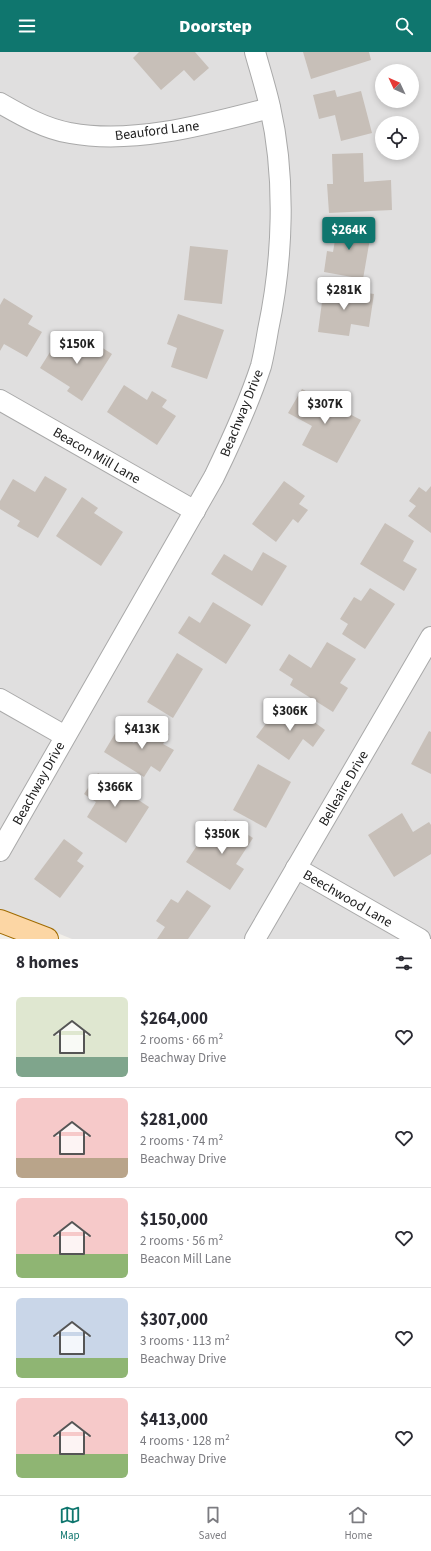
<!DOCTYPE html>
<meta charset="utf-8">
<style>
body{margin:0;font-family:"Source Sans 3",sans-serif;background:#f7f7f7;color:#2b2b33;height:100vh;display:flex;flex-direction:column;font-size:15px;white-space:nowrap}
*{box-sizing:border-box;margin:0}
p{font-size:13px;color:#7c7c81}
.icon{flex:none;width:22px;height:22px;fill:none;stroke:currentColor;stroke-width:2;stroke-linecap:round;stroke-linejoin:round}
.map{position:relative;height:887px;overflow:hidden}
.side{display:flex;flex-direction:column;background:#fff;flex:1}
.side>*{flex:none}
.needle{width:26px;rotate:314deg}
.tools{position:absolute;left:375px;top:12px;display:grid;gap:8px}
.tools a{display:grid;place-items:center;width:44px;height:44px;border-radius:50%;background:#fff;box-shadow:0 2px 6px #0003;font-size:20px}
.price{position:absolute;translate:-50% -34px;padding:0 9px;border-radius:4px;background:#fff;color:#222;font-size:13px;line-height:26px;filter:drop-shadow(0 1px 2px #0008)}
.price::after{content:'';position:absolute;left:50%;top:24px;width:12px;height:9px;margin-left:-6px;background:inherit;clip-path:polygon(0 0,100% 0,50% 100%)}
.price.on{background:#0f766e;color:#fff}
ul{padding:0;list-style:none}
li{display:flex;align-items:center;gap:12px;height:100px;padding:0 16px}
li+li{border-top:1px solid #e1e1e2}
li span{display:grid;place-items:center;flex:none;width:112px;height:80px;border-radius:6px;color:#555}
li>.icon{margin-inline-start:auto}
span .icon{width:48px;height:48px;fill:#fffc;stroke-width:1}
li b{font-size:17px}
h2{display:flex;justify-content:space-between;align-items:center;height:48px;padding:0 16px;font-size:17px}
header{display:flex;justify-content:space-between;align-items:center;height:52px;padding:0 16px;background:#0f766e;color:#fff;font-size:18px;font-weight:800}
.dock{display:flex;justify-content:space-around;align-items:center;height:56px;border-top:1px solid #e1e1e2;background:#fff;font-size:11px;color:#7c7c81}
.dock a{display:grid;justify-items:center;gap:2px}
.dock .on{color:#0f766e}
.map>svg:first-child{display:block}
.residential{fill:#e0dfdf;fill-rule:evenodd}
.building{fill:#c7bfb8}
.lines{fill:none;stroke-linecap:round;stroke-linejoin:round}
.minor-casing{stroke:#a9a9a9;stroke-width:22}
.major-casing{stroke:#a06b00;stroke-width:24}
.minor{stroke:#fff;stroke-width:20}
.major{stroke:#fcd6a4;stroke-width:22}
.labels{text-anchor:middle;stroke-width:3;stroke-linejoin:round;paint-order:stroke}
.street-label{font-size:14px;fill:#222;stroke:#fff}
</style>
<header><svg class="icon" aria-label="menu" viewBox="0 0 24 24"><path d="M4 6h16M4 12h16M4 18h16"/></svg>Doorstep<svg class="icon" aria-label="search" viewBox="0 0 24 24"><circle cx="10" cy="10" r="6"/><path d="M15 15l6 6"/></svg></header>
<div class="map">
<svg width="431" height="887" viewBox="0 0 431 887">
<rect width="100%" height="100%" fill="#f2efe9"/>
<!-- residential -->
<path class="residential" d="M0,0H431V887H72L0,858ZM382,19H412V49H382ZM382,71H412V101H382Z"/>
<!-- building -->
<g class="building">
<path d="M139,0H195L209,16L194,29L184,18L161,38L133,6Z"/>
<path d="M303,0H369L371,8L311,27Z"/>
<path d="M335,38L337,45L361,39L372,81L341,89L335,63L319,67L313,43Z"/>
<path d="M363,101L364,130L391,128L392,158L329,161L327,132H333L332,102Z"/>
<path d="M338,170L372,175L363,227L324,220L327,199L333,200Z"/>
<path d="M190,194L228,198L222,252L184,248Z"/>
<path d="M324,235L374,242L369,275L351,272L349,284L318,280Z"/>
<path d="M4,246L33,264L28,272L42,280L27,305L4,292L0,299V253Z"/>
<path d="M178,262L224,278L207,327L171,315L177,296L167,292Z"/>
<path d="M81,282L112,302L82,349L67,339L70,335L40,316L57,289L71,298Z"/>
<path d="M124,333L147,348L152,339L167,348L162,355L176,364L157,393L107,360Z"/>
<path d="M302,337L361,368L337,411L302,393L312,374L288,361Z"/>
<path d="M45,424L67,437L38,486L17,474L20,469L0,457V449L13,427L35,440Z"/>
<path d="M284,429L305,444L299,452L308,458L298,471L293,467L276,490L252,472Z"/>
<path d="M431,434V481L408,464L416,454L409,449L419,435L426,440Z"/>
<path d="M82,445L98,456L94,461L123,480L101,514L56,484Z"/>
<path d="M385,471L414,489L403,509L417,517L404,539L360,512Z"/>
<path d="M263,500L287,514L262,554L211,522L224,502L252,519Z"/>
<path d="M370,536L395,552L365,597L342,582L348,572L340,567L354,545L361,549Z"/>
<path d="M213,550L251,573L226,612L178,581L189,564L200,571Z"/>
<path d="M327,590L356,607L340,631L348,636L333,660L290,633L293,627L279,618L289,602L311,616Z"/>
<path d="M177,601L203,617L173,666L147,650Z"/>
<path d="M290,652L325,678L313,695L303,687L289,708L256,685L273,662L280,667Z"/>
<path d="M147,669L169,682L163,692L174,698L160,720L151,714L144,725L104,700L116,680L134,691Z"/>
<path d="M429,679L431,680V722L411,712Z"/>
<path d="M258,712L291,730L266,776L233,758Z"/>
<path d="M98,721L149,755L126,791L87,765L96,750L84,742Z"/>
<path d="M402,761L413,780L429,770L431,773V802L394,825L368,783Z"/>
<path d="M225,768L253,786L236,812L244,817L230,838L186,810L200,789L208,794Z"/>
<path d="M64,787L83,801L77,809L84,814L60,846L34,827Z"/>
<path d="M187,838L211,854L188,887H157L165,875L156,869L171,847L178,851Z"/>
</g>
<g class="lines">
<defs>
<g id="minor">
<path d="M0,51C21,63 45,77 70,81C134,93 208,72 270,56"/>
<path d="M0,348L195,459"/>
<path d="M0,647L65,684"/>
<path d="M0,799L214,425C231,390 249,351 261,314C264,302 266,290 268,278C283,208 286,125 270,55C266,37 260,18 255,0"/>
<path d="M296,816L420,887"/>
<path d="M255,887L431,585"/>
</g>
<path id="major" d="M0,869L47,887"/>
</defs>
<!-- minor casing -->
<use href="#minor" class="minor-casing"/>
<!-- major casing -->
<use href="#major" class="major-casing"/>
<!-- minor -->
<use href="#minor" class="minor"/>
<!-- major -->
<use href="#major" class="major"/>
</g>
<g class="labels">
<!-- street labels -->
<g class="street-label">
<text transform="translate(157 78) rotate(-7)" y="5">Beauford Lane</text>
<text transform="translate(241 361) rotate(-68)" y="5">Beachway Drive</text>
<text transform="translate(97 403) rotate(30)" y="5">Beacon Mill Lane</text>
<text transform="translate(38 731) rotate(-61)" y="5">Beachway Drive</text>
<text transform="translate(343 736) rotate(-60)" y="5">Belleaire Drive</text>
<text transform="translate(348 846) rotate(30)" y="5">Beechwood Lane</text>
</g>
</g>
</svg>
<div class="tools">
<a><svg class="needle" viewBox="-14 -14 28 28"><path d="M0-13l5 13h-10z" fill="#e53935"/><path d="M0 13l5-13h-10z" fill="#7c7c81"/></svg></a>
<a><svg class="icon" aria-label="locate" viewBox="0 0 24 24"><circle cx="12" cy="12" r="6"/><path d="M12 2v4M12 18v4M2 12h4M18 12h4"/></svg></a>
</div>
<b class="price on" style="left:349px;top:199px">$264K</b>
<b class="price" style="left:344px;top:259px">$281K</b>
<b class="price" style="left:77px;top:313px">$150K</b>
<b class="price" style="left:325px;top:373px">$307K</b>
<b class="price" style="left:290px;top:680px">$306K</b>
<b class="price" style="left:142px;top:698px">$413K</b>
<b class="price" style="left:115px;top:756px">$366K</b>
<b class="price" style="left:222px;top:803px">$350K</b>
</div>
<section class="side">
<h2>8 homes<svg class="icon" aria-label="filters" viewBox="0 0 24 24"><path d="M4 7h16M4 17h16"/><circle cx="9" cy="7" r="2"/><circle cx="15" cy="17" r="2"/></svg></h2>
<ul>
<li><span style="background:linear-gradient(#dfe7d0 75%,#7fa58c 0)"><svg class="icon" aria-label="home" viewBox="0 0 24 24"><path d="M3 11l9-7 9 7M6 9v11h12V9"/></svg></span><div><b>$264,000</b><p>2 rooms · 66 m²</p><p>Beachway Drive</p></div><svg class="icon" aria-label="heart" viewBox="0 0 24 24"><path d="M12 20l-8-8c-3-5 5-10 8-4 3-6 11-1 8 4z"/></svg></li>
<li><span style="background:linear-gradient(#f6c9c9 75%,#b9a48a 0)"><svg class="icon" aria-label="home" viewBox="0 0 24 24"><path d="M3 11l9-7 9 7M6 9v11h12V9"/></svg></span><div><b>$281,000</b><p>2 rooms · 74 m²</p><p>Beachway Drive</p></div><svg class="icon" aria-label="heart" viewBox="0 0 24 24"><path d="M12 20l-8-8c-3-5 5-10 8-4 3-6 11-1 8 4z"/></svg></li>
<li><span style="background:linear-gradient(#f6c9c9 70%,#8fb573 0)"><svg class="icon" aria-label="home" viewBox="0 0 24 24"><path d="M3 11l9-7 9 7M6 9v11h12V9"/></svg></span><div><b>$150,000</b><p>2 rooms · 56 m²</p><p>Beacon Mill Lane</p></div><svg class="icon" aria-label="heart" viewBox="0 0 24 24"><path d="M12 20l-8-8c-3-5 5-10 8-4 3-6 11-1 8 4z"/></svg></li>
<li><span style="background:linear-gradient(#c9d6e8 75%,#8fb573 0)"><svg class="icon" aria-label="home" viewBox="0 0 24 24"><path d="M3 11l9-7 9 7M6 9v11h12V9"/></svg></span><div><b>$307,000</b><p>3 rooms · 113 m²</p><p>Beachway Drive</p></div><svg class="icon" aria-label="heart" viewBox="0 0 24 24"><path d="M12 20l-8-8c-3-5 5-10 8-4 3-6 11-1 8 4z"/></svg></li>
<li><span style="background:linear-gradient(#f6c9c9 70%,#8fb573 0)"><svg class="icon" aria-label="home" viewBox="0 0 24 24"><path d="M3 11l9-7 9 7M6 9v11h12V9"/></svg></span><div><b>$413,000</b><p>4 rooms · 128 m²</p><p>Beachway Drive</p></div><svg class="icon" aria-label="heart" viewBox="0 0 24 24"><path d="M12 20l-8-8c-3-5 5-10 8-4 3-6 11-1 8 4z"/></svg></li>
</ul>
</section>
<nav class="dock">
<a class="on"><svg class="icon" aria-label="map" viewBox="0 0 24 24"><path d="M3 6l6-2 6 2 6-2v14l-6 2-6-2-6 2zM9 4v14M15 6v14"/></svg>Map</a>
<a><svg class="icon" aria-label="saved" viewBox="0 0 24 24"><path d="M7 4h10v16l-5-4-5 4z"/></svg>Saved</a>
<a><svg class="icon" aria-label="home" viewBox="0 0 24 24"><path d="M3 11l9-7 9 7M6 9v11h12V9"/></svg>Home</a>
</nav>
